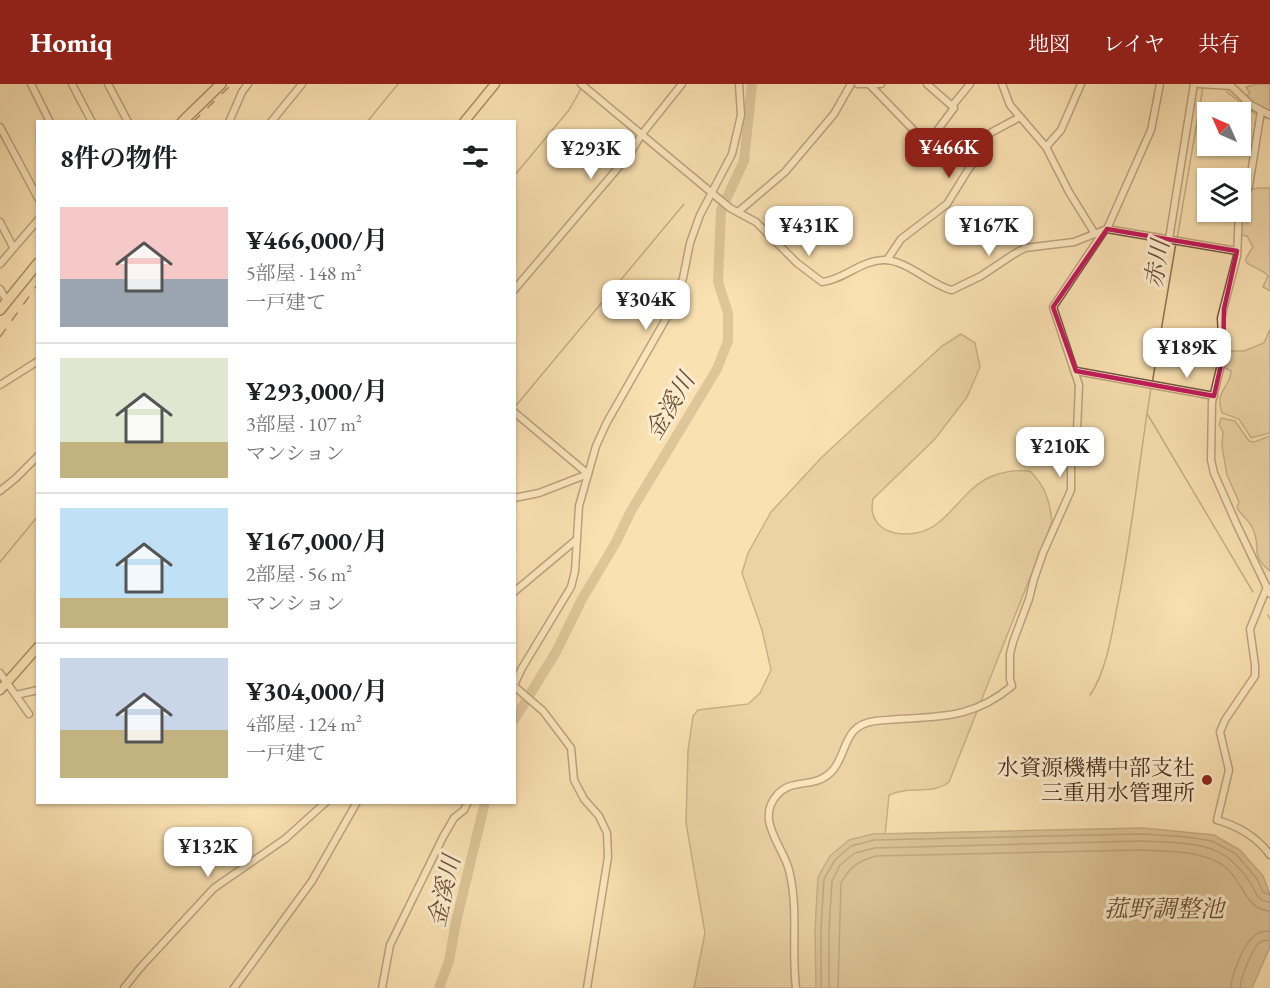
<!DOCTYPE html>
<html lang="ja">
<meta charset="utf-8">
<style>
body{margin:0;font-family:"EB Garamond","Noto Serif JP",serif;background:#f6f6f6;color:#202124;height:100vh;display:flex;flex-direction:column;font-size:22px;white-space:nowrap}
*{box-sizing:border-box;margin:0}
p{font-size:20px;color:#757577}
.icon{flex:none;width:33px;height:33px;fill:none;stroke:currentColor;stroke-width:2;stroke-linecap:round;stroke-linejoin:round}
.map{position:relative;flex:1;overflow:hidden}
.sheet{position:absolute;left:36px;top:36px;width:480px;height:684px;display:flex;flex-direction:column;background:#fff;border-radius:0px;box-shadow:0 2px 4px #0004}
.sheet>*{flex:none}
.needle{width:39px;rotate:315deg}
.fabs{position:absolute;left:1197px;top:18px;display:grid;gap:12px}
.fabs a{display:grid;place-items:center;width:54px;height:54px;border-radius:0px;background:#fff;box-shadow:0 2px 4px #0004;font-size:30px}
.price{position:absolute;translate:-50% -51px;padding:0 14px;border-radius:12px;background:#fff;color:#222;font-size:20px;line-height:39px;filter:drop-shadow(0 2px 3px #0008)}
.price::after{content:'';position:absolute;left:50%;top:36px;width:18px;height:14px;margin-left:-9px;background:inherit;clip-path:polygon(0 0,100% 0,50% 100%)}
.price.current{background:#8f2418;color:#fff}
ul{padding:0;list-style:none}
li{display:flex;align-items:center;gap:18px;height:150px;padding:0 24px}
li+li{border-top:2px solid #e0e0e0}
li span{display:grid;place-items:center;flex:none;width:168px;height:120px;border-radius:0px;color:#555}
li>.icon{margin-inline-start:auto}
span .icon{width:72px;height:72px;fill:#fffc;stroke-width:1}
li b{font-size:26px}
h2{display:flex;justify-content:space-between;align-items:center;height:72px;padding:0 24px;font-size:26px}
header{display:flex;align-items:center;gap:36px;box-sizing:border-box;height:84px;padding:0 30px;background:#8f2418;color:#fff}
header strong{font-size:28px}
nav{display:flex;gap:33px;margin-inline-start:auto;font-size:21px}
.map>svg:first-child{display:block}
.green{fill:#dcc298;stroke:#927558;stroke-width:1.5}
.water{fill:#bda27d;stroke:#8e7154;stroke-width:1.5}
.lines{fill:none;stroke-linecap:round;stroke-linejoin:round}
.shore{stroke:#82654a;stroke-width:1.5}
.stream{stroke:#8e7154;stroke-width:1.5}
.river{stroke:#bda27d;stroke-width:10}
.minor-casing{stroke:#74563e;stroke-width:9}
.major-casing{stroke:#472817;stroke-width:11}
.highway-casing{stroke:#472817;stroke-width:12}
.minor{stroke:#fceccd;stroke-width:6}
.major{stroke:#fae1b2;stroke-width:8}
.highway{stroke:#fae1b2;stroke-width:9}
.rail{stroke:#472817;stroke-width:1.5;stroke-dasharray:10 10;stroke-linecap:butt}
.marked{fill:none;stroke:#c2185b;stroke-width:4.5;stroke-linejoin:round}
.poi-dot{fill:#8f2418;stroke:#fceccd;stroke-width:2}
.labels{text-anchor:middle;stroke-width:6;stroke-linejoin:round;paint-order:stroke}
.poi-label{font-size:22px;fill:#472817;stroke:#fceccd;text-anchor:end}
.water-label{font-size:24px;font-style:italic;fill:#6a4d36;stroke:#fceccd}
</style>
<header>
<strong>Homiq</strong>
<nav><a>地図</a><a>レイヤ</a><a>共有</a></nav>
</header>
<div class="map">
<svg width="1270" height="904" viewBox="0 0 1270 904">
<rect width="100%" height="100%" fill="#fae1b2"/>
<filter id="stains"><feTurbulence type="fractalNoise" baseFrequency=".00333" numOctaves="4"/><feColorMatrix values="0 0 0 0 .2 0 0 0 0 .09 0 0 0 0 .02 0 0 0 .5 -.17"/></filter>
<radialGradient id="worn" r=".72"><stop offset=".6" stop-color="#630" stop-opacity="0"/><stop offset="1" stop-color="#630" stop-opacity=".3"/></radialGradient>
<!-- green -->
<g class="green">
<path d="M1257,0H1270V28L1264,26L1245,13L1250,9L1246,3Z"/>
<path d="M1259,104H1270V207L1263,203L1268,192C1263,185 1252,184 1246,178V174L1253,163L1247,152L1241,151L1242,128L1252,105Z"/>
<path d="M1270,245V349L1251,354L1239,335L1222,329C1214,306 1231,303 1231,287L1225,284L1228,267H1244L1264,259Z"/>
<path d="M961,250L975,259L980,283L967,313L935,355L873,415C865,454 915,458 938,439C956,425 968,403 990,393C1004,387 1015,386 1030,387C1045,402 1050,417 1052,438L949,698C931,712 910,701 889,711L878,824L860,904H694L705,849L686,739L688,667L693,632L698,626L748,620L760,609L771,586L762,546L742,489L748,469L771,428L822,373L942,262Z"/>
<path d="M1221,334L1235,337L1249,357L1254,358L1270,352V487C1248,469 1263,464 1252,443C1248,435 1240,431 1237,423L1239,418L1227,391L1222,363L1223,348L1219,341Z"/>
</g>
<!-- water -->
<path class="water" d="M1143,744L1214,751L1240,766L1263,792L1270,811V863L1252,904H816L815,845L818,793L830,772L849,756L873,750Z"/>
<g class="lines">
<!-- shore -->
<g class="shore">
<path d="M821,904V845L824,795L835,776L851,762L874,756L1143,750L1188,753L1212,757L1236,770L1257,795L1263,808L1270,811"/>
<path d="M829,904V845L832,797L840,781L855,769L875,764L1143,757C1171,759 1211,756 1233,778C1239,784 1247,793 1251,800C1257,810 1257,817 1270,818"/>
<path d="M838,904L841,799C850,783 858,777 876,772L1142,766C1169,768 1203,766 1225,783C1243,796 1245,826 1270,827"/>
<path d="M1231,904C1231,892 1243,862 1252,854C1257,848 1263,847 1270,847"/>
<path d="M1240,904C1240,895 1253,863 1260,858C1264,856 1266,856 1270,856"/>
</g>
<!-- stream -->
<g class="stream">
<path d="M1227,8L1257,31"/>
<path d="M1263,33L1270,35"/>
<path d="M367,38L398,0"/>
<path d="M514,92L569,26L581,5"/>
<path d="M1177,155L1203,3"/>
<path d="M1152,300L1176,159"/>
<path d="M514,324L684,120"/>
<path d="M1148,331L1253,508"/>
<path d="M0,478L38,432"/>
<path d="M1268,531L1270,535"/>
<path d="M1090,611C1106,588 1112,550 1117,523C1132,451 1139,377 1151,304"/>
</g>
<!-- river -->
<g class="river">
<path d="M514,636L556,568L582,515L615,460L631,427L717,285L728,257V229L718,198L721,126L744,77L752,0"/>
<path d="M439,904L449,877L456,838L485,718"/>
</g>
<defs>
<g id="minor">
<path d="M31,0L50,38"/>
<path d="M72,0L92,38"/>
<path d="M108,0L128,38"/>
<path d="M581,0L730,124L756,138L797,179L822,198C843,196 860,177 883,176C906,175 932,202 952,206L981,192L1014,170L1025,164L1074,158L1107,145L1237,167"/>
<path d="M858,0H881"/>
<path d="M927,0L952,22L970,0"/>
<path d="M1002,0L1010,21L1046,63L1069,108L1095,150"/>
<path d="M1199,0L1231,2L1251,21L1270,31"/>
<path d="M870,1L927,60L954,24L952,22"/>
<path d="M229,38L242,8L248,0"/>
<path d="M271,38L302,0"/>
<path d="M0,43L38,114"/>
<path d="M1046,63L1061,46L1081,0"/>
<path d="M1240,121L1249,102L1261,27"/>
<path d="M738,128L785,88L834,30L851,0"/>
<path d="M1239,128L1237,172L1221,234L1223,272L1212,318L1211,376L1214,389L1236,439L1270,510"/>
<path d="M0,138L13,163"/>
<path d="M1107,145L1151,46L1160,0"/>
<path d="M1169,155L1194,0"/>
<path d="M887,176L901,155L947,120L968,86L978,73L977,60L992,48L1020,33"/>
<path d="M0,180L38,136"/>
<path d="M0,205L7,217"/>
<path d="M514,206L629,71L642,50L682,0"/>
<path d="M1076,287L1214,312"/>
<path d="M0,301L38,277"/>
<path d="M514,328L588,390"/>
<path d="M0,407L16,394L38,372"/>
<path d="M514,414L539,409L588,390"/>
<path d="M1267,503L1250,545L1255,581V592L1225,636L1220,648L1229,686L1217,736C1238,742 1257,753 1270,771"/>
<path d="M514,508L576,456"/>
<path d="M0,589L29,630"/>
<path d="M514,601L522,584L571,503L575,487L579,422L596,362L607,338L675,219L683,194L690,159L700,131L732,70L741,31L739,0"/>
<path d="M514,602L543,627L571,664L574,696L584,715L599,732L607,749L608,773L587,904"/>
<path d="M16,611L38,606"/>
<path d="M124,904L140,884L214,804L285,755L326,718"/>
<path d="M234,904L312,797L357,718"/>
<path d="M382,904L390,861L443,753L454,734L464,726L468,718"/>
<path d="M796,904C791,865 799,825 789,786C783,762 755,736 777,711C792,693 816,706 833,686C848,668 843,641 875,637C928,631 967,640 1012,602L1010,595V570L1013,558L1029,515L1034,495L1043,469L1071,406V373L1077,346L1079,301L1053,223L1104,147"/>
</g>
<g id="major">
<path d="M464,38L495,0"/>
<path d="M0,606L38,563"/>
</g>
<g id="highway">
<path d="M182,38L221,0"/>
<path d="M0,226L38,179"/>
</g>
</defs>
<!-- minor casing -->
<use href="#minor" class="minor-casing"/>
<!-- major casing -->
<use href="#major" class="major-casing"/>
<!-- highway casing -->
<use href="#highway" class="highway-casing"/>
<!-- minor -->
<use href="#minor" class="minor"/>
<!-- major -->
<use href="#major" class="major"/>
<!-- highway -->
<use href="#highway" class="highway"/>
<!-- rail -->
<g class="rail">
<path d="M193,38L232,0"/>
<path d="M0,253L38,200"/>
</g>
</g>
<!-- marked area -->
<path d="M0 0H1270V904H0ZM1107,145L1237,167L1224,225L1223,272L1214,312L1076,287L1053,223Z" fill="#fae1b2" fill-opacity=".55" fill-rule="evenodd"/>
<path class="marked" d="M1107,145L1237,167L1224,225L1223,272L1214,312L1076,287L1053,223Z"/>
<!-- markers -->
<circle class="poi-dot" cx="1207" cy="696" r="6"/>
<g class="labels">
<!-- poi labels -->
<g class="poi-label">
<text x="1195" y="691">水資源機構中部支社<tspan x="1195" dy="25">三重用水管理所</tspan></text>
</g>
<!-- water labels -->
<g class="water-label">
<text transform="translate(1157 180) rotate(-81)" y="8">赤川</text>
<text transform="translate(670 322) rotate(-59)" y="8">金溪川</text>
<text transform="translate(444 807) rotate(-77)" y="8">金溪川</text>
<text x="1164" y="833">菰野調整池</text>
</g>
</g>
<rect width="100%" height="100%" filter="url(#stains)"/>
<rect width="100%" height="100%" fill="url(#worn)"/>
</svg>
<div class="fabs">
<a><svg class="needle" viewBox="-14 -14 28 28"><path d="M0-13l5 13h-10z" fill="#e53935"/><path d="M0 13l5-13h-10z" fill="#757577"/></svg></a>
<a><svg class="icon" aria-label="layers" viewBox="0 0 24 24"><path d="M12 4l9 5-9 5-9-5zM3 14l9 5 9-5"/></svg></a>
</div>
<b class="price current" style="left:949px;top:95px">¥466K</b>
<b class="price" style="left:591px;top:96px">¥293K</b>
<b class="price" style="left:809px;top:173px">¥431K</b>
<b class="price" style="left:989px;top:173px">¥167K</b>
<b class="price" style="left:646px;top:247px">¥304K</b>
<b class="price" style="left:1187px;top:295px">¥189K</b>
<b class="price" style="left:1060px;top:394px">¥210K</b>
<b class="price" style="left:208px;top:794px">¥132K</b>
<section class="sheet">
<h2>8件の物件<svg class="icon" aria-label="filters" viewBox="0 0 24 24"><path d="M4 7h16M4 17h16"/><circle cx="9" cy="7" r="2"/><circle cx="15" cy="17" r="2"/></svg></h2>
<ul>
<li><span style="background:linear-gradient(#f6c9c9 60%,#9aa5b1 0)"><svg class="icon" aria-label="home" viewBox="0 0 24 24"><path d="M3 11l9-7 9 7M6 9v11h12V9"/></svg></span><div><b>¥466,000/月</b><p>5部屋 · 148 m²</p><p>一戸建て</p></div></li>
<li><span style="background:linear-gradient(#dfe7d0 70%,#c2b280 0)"><svg class="icon" aria-label="home" viewBox="0 0 24 24"><path d="M3 11l9-7 9 7M6 9v11h12V9"/></svg></span><div><b>¥293,000/月</b><p>3部屋 · 107 m²</p><p>マンション</p></div></li>
<li><span style="background:linear-gradient(#bfe0f5 75%,#c2b280 0)"><svg class="icon" aria-label="home" viewBox="0 0 24 24"><path d="M3 11l9-7 9 7M6 9v11h12V9"/></svg></span><div><b>¥167,000/月</b><p>2部屋 · 56 m²</p><p>マンション</p></div></li>
<li><span style="background:linear-gradient(#c9d6e8 60%,#c2b280 0)"><svg class="icon" aria-label="home" viewBox="0 0 24 24"><path d="M3 11l9-7 9 7M6 9v11h12V9"/></svg></span><div><b>¥304,000/月</b><p>4部屋 · 124 m²</p><p>一戸建て</p></div></li>
</ul>
</section>
</div>
